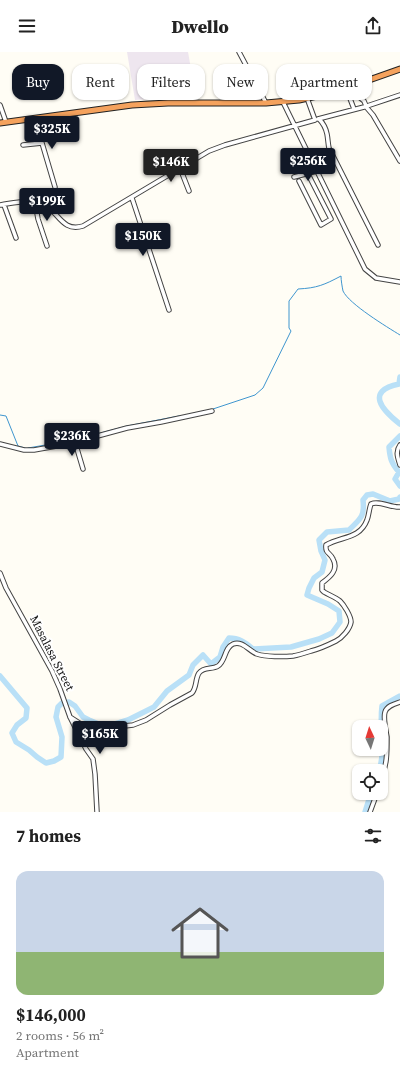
<!DOCTYPE html>
<html lang="en">
<head>
<meta charset="utf-8">
<style>
  :root { --surface:#fff; --page:#f2f2f2; --text:#222; --muted:#767676; --line:#e0e0e0; --accent:#111827 }
  body { margin:0; font-family:"Source Serif 4",serif; background:var(--page); color:var(--text); height:100vh; display:flex; flex-direction:column; font-size:15px; white-space:nowrap }
  * { box-sizing:border-box; margin:0 }
  p { font-size:13px; color:var(--muted) }
  .icon { flex:none; width:22px; height:22px; fill:none; stroke:currentColor; stroke-width:2; stroke-linecap:round; stroke-linejoin:round }
  .map { position:relative; height:760px; overflow:hidden }
  .details { display:flex; flex-direction:column; background:var(--surface); flex:1 }
  .details>* { flex:none }
  .top-card { position:absolute; left:12px; top:12px; width:376px; height:36px; display:flex; gap:8px }
  .needle { width:26px; rotate:356deg }
  .tools { position:absolute; left:352px; top:668px; display:grid; gap:8px }
  .tools a { display:grid; place-items:center; width:36px; height:36px; border-radius:8px; background:var(--surface); box-shadow:0 1px 3px #0004; font-size:20px }
  .price { position:absolute; translate:-50% -34px; padding:0 9px; border-radius:4px; background:var(--accent); color:#fff; font-size:13px; line-height:26px; filter:drop-shadow(0 1px 2px #0008) }
  .price::after { content:''; position:absolute; left:50%; top:24px; width:12px; height:9px; margin-left:-6px; background:inherit; clip-path:polygon(0 0,100% 0,50% 100%) }
  .price.selected { background:#222; color:#fff }
  ul { padding:0; list-style:none }
  li { display:grid; align-content:center; gap:8px; height:212px; padding:0 16px }
  li+li { border-top:1px solid var(--line) }
  li span { display:grid; place-items:center; height:124px; border-radius:12px; color:#555 }
  li>.icon { margin-inline-start:auto }
  span .icon { width:72px; height:72px; fill:#fffc; stroke-width:1 }
  li b { font-size:17px }
  h2 { display:flex; justify-content:space-between; align-items:center; height:48px; padding:0 16px; font-size:17px }
  .pill { padding:0 14px; border-radius:12px; background:var(--surface); box-shadow:0 1px 3px #0004; font-size:14px; line-height:36px }
  .pill.selected { background:var(--accent); color:#fff }
  header { display:flex; justify-content:space-between; align-items:center; height:52px; padding:0 16px; background:var(--surface); font-size:18px; font-weight:800 }
  .map>svg:first-child { display:block }
</style>
</head>
<body>
<header><svg class="icon" aria-label="menu" viewBox="0 0 24 24"><path d="M4 6h16M4 12h16M4 18h16"/></svg>Dwello<svg class="icon" aria-label="share" viewBox="0 0 24 24"><path d="M12 15V3M7 8l5-5 5 5M5 13v7h14v-7"/></svg></header>
<div class="map">
<svg width="400" height="760" viewBox="0 0 400 760">
  <rect width="100%" height="100%" fill="#fffdf5"/>
  <path fill="#eee6ef" d="M127 0H188L196 45 135 48Z"/>
  <g fill="none" stroke-linecap="round" stroke-linejoin="round">
    <path stroke="#3f96cf" stroke-width="1" d="M213 357 255 343 263 336 291 279 289 276V249L298 237C317 236 324 233 341 224 341 228 342 234 343 239 349 252 387 275 400 283
      M0 363 6 364 18 394 25 396
      M28 396 74 388 127 374 179 364"/>
    <path stroke="#b9e0f7" stroke-width="5.5" d="M400 325 399 332C365 339 382 358 400 372
      M400 384 389 395C390 406 391 411 399 420L395 427 400 434
      M0 624 27 656 26 666 17 673 12 681 16 690 29 698 37 705 46 711 54 709 61 705 62 685 56 665 58 655 62 651 69 650 75 654 83 665 89 668 101 673 115 672 128 668 154 655 167 639 189 623 193 613 203 603 211 612 220 605 223 595 229 586C239 586 245 590 253 597L291 595 319 587 332 581 340 570 339 559 328 552 307 543 309 536 314 526 322 520 325 508 321 499 319 488 327 480 349 478C360 467 365 465 363 448L367 443 373 442 390 449 399 447 400 445
      M379 719C386 698 379 676 382 654L400 644
      M365 760 371 741"/>
    <defs>
      <path id="minor" d="M239 0 266 51
        M350 35 354 41 364 49 367 56 373 63 400 109
        M346 36 354 57
        M283 50 365 217 376 226 400 230
        M0 53 6 70
        M33 67 42 91 55 135
        M318 67 364 55 400 43
        M319 67C323 71 326 77 327 82 328 87 328 92 329 96L378 193
        M23 93 42 91
        M180 116 189 139
        M294 125 317 119
        M299 129 321 173 331 167 309 124
        M132 146 169 258
        M35 150 38 167 47 194
        M0 153C14 151 27 147 41 151 58 157 61 181 83 174L209 99 225 93 315 68 307 46
        M4 153 16 186
        M75 390 83 417
        M0 392 24 398H34L68 392 127 376 161 370 212 359
        M400 393C395 400 398 406 400 413
        M0 521 6 536 52 619 60 637 70 665 86 697 93 707 95 722 97 760
        M70 665 84 674 94 676H107L133 673 146 668 170 653 192 641C197 635 195 627 199 621 204 614 212 618 218 614 226 609 224 596 233 592 242 588 249 599 257 602 266 605 283 605 293 604 299 603 305 601 311 599 319 597 328 593 336 589 342 586 350 577 351 570 351 564 344 553 340 549 335 545 329 543 324 540L322 538V531C330 525 339 518 333 507 330 500 325 502 326 493 342 484 360 487 367 468 369 463 369 457 371 452 379 448 391 456 400 455
        M381 729C387 712 387 702 387 685 386 679 383 666 385 660 387 654 394 652 400 650
        M370 760 377 741"/>
      <path id="highway" d="M0 71 132 53 168 51H266L299 48 335 40 400 17"/>
    </defs>
    <use href="#minor" stroke="#444" stroke-width="5.5"/>
    <use href="#highway" stroke="#222" stroke-width="7"/>
    <use href="#minor" stroke="#fff" stroke-width="3.5"/>
    <use href="#highway" stroke="#f5a25d" stroke-width="5"/>
  </g>
  <g text-anchor="middle" dominant-baseline="central" stroke-width="4" stroke-linejoin="round" paint-order="stroke">
    <g font-size="12" fill="#111" stroke="#fff">
      <text transform="translate(52 601) rotate(63)">Masalasa Street</text>
    </g>
  </g>
</svg>
<div class="tools">
<a><svg class="needle" viewBox="-14 -14 28 28"><path d="M0-13l5 13h-10z" fill="#e53935"/><path d="M0 13l5-13h-10z" fill="#767676"/></svg></a>
<a><svg class="icon" aria-label="locate" viewBox="0 0 24 24"><circle cx="12" cy="12" r="6"/><path d="M12 2v4M12 18v4M2 12h4M18 12h4"/></svg></a>
</div>
<b class="price" style="left:52px;top:98px">$325K</b>
<b class="price" style="left:308px;top:130px">$256K</b>
<b class="price selected" style="left:171px;top:131px">$146K</b>
<b class="price" style="left:47px;top:170px">$199K</b>
<b class="price" style="left:143px;top:205px">$150K</b>
<b class="price" style="left:72px;top:405px">$236K</b>
<b class="price" style="left:100px;top:703px">$165K</b>
<div class="top-card">
<a class="pill selected">Buy</a>
<a class="pill">Rent</a>
<a class="pill">Filters</a>
<a class="pill">New</a>
<a class="pill">Apartment</a>
</div>
</div>
<section class="details">
<h2>7 homes<svg class="icon" aria-label="filters" viewBox="0 0 24 24"><path d="M4 7h16M4 17h16"/><circle cx="9" cy="7" r="2"/><circle cx="15" cy="17" r="2"/></svg></h2>
<ul>
<li><span style="background:linear-gradient(#c9d6e8 65%,#8fb573 0)"><svg class="icon" aria-label="home" viewBox="0 0 24 24"><path d="M3 11l9-7 9 7M6 9v11h12V9"/></svg></span><div><b>$146,000</b><p>2 rooms · 56 m²</p><p>Apartment</p></div></li>
</ul>
</section>
</body>
</html>
